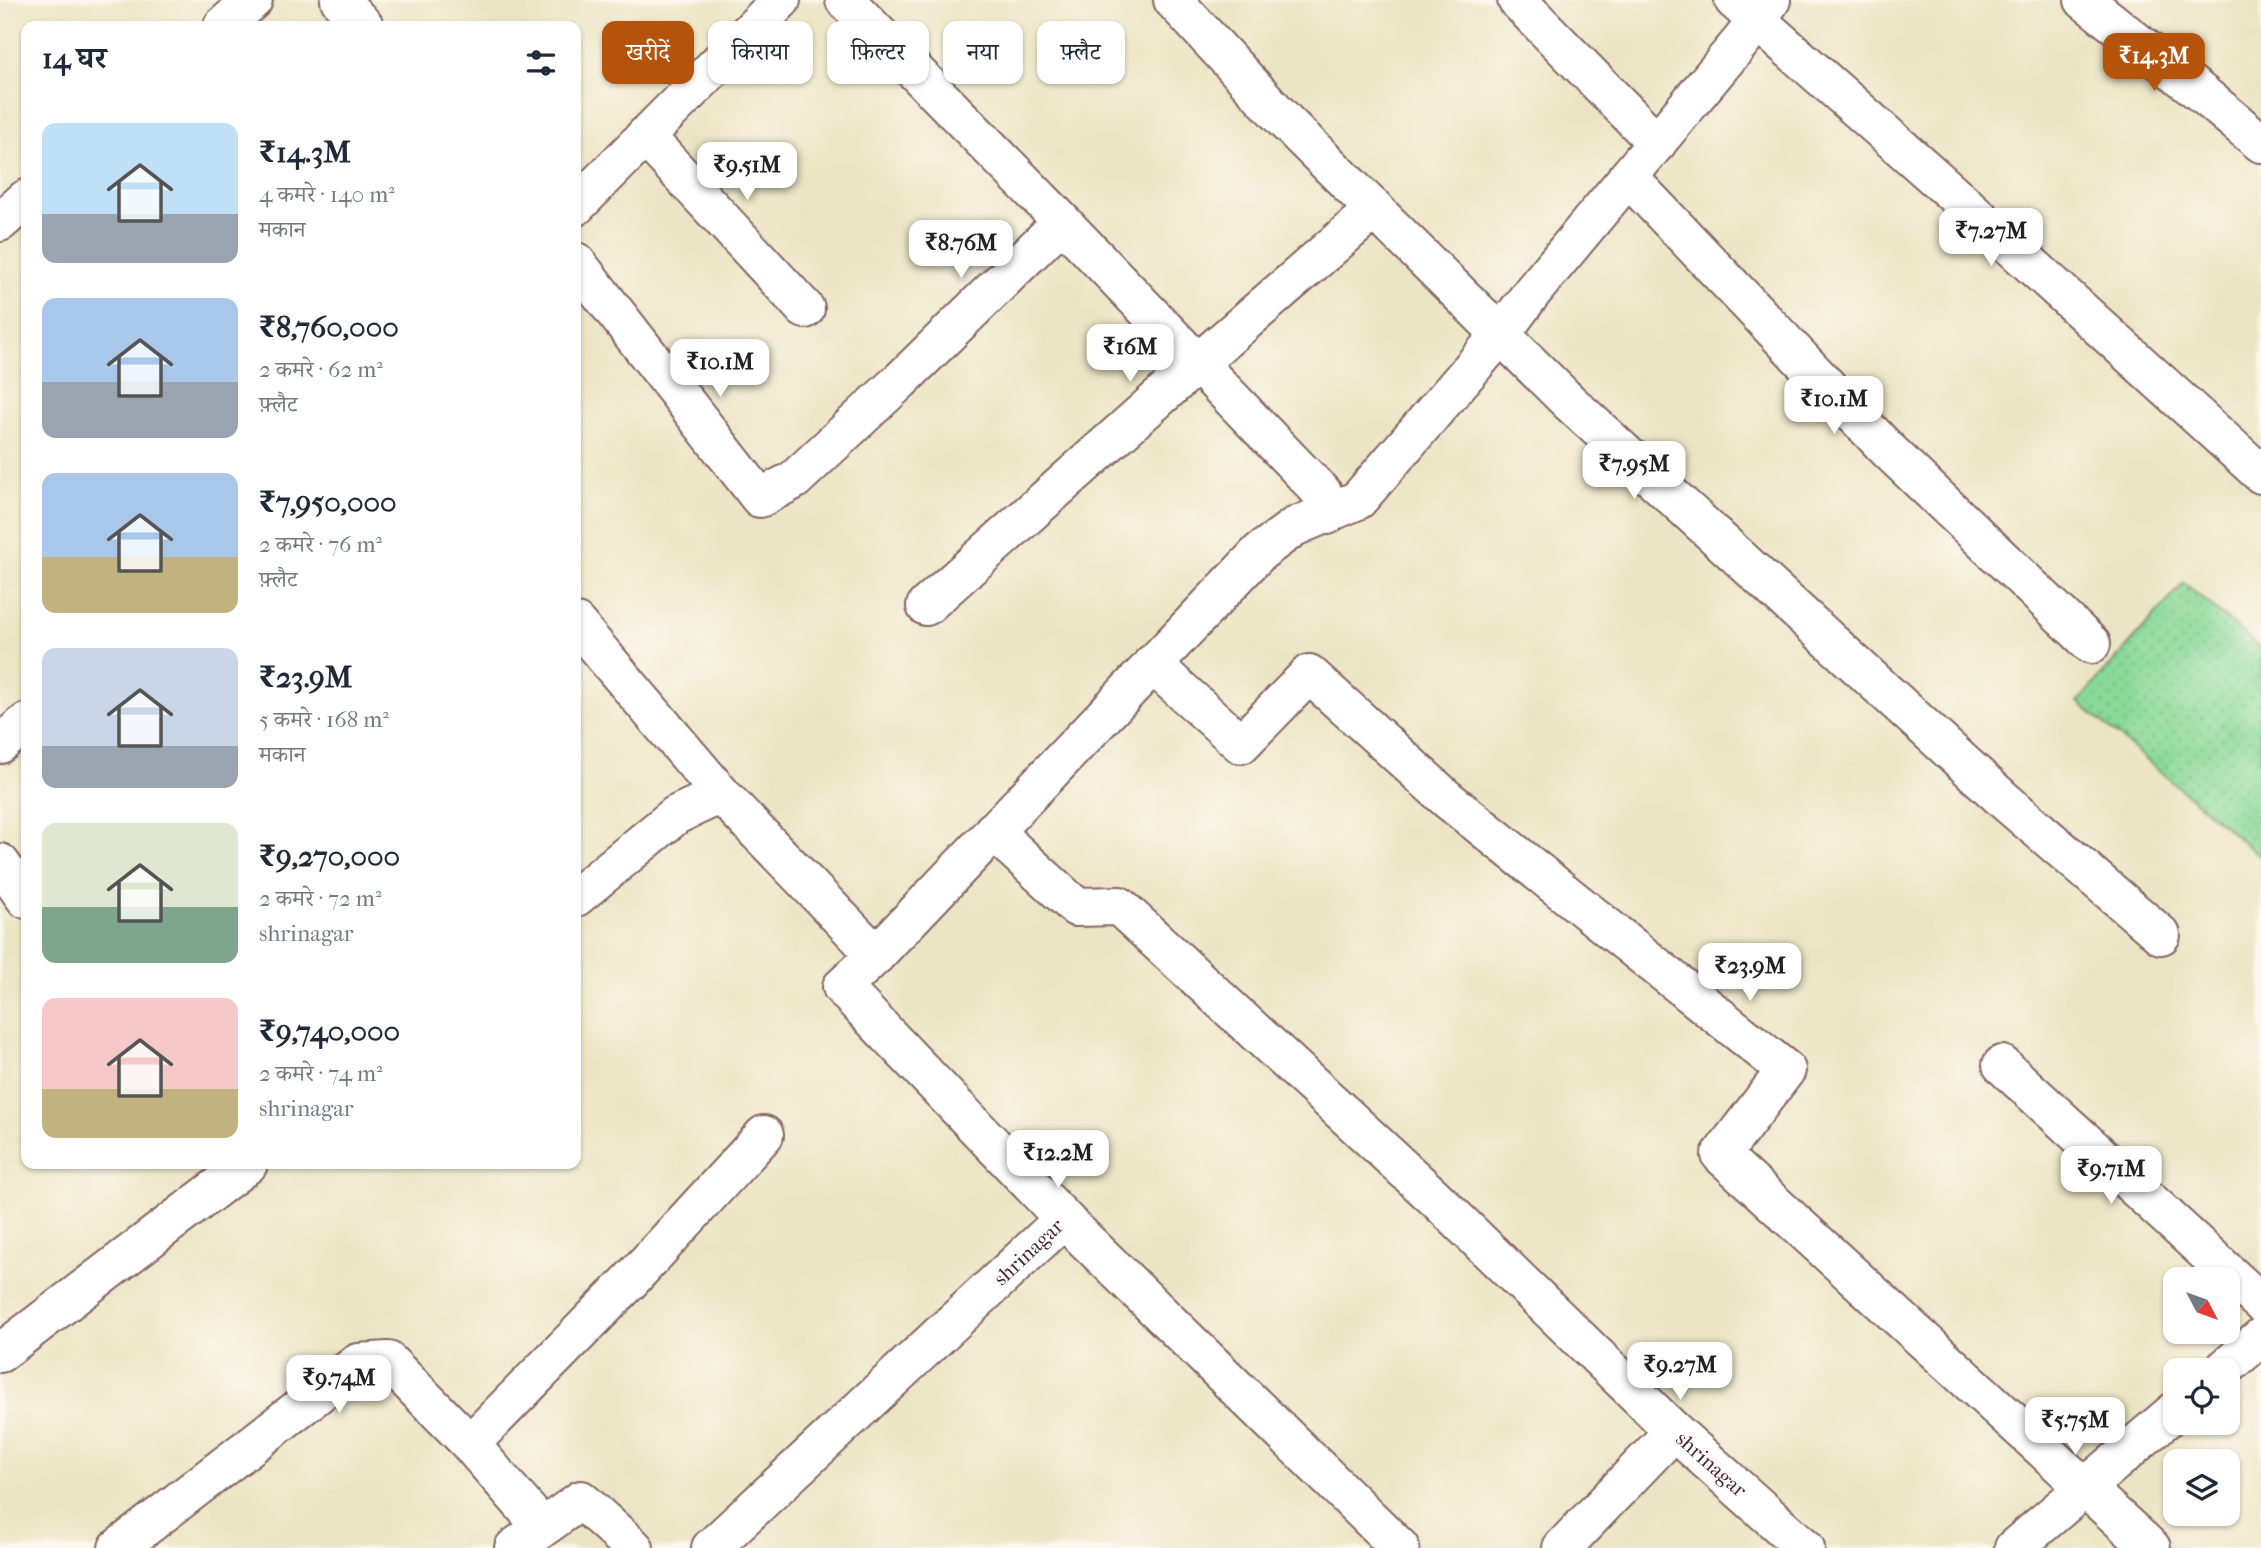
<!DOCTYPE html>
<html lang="hi">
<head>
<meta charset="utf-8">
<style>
  :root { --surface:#fff; --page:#f6f6f7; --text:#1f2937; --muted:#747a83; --accent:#b45309 }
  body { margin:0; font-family:"IM FELL French Canon","Noto Serif Devanagari",serif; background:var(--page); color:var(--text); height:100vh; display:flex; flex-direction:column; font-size:26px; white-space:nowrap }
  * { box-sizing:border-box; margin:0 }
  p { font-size:23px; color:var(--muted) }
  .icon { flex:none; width:38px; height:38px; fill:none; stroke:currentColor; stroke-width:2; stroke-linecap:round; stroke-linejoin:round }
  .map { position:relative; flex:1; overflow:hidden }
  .panel { position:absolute; left:21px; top:21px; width:560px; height:1148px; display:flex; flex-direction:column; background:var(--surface); border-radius:14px; box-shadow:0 2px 5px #0004 }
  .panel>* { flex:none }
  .guide { position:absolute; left:602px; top:21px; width:665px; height:63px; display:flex; gap:14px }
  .needle { width:46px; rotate:131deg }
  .buttons { position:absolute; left:2163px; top:1267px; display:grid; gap:14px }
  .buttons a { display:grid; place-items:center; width:77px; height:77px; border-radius:14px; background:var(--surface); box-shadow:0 2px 5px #0004; font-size:35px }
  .price { position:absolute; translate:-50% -60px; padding:0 16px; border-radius:14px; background:#fff; color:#222; font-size:23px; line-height:46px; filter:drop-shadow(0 2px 4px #0008) }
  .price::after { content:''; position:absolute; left:50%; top:42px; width:21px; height:16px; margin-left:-10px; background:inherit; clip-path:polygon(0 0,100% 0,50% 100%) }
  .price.current { background:var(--accent); color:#fff }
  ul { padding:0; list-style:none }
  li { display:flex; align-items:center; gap:21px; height:175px; padding:0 21px }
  li span { display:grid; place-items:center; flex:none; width:196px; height:140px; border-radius:14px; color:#555 }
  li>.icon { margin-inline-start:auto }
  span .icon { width:84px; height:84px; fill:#fffc; stroke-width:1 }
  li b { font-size:30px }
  h2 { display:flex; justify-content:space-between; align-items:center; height:84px; padding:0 21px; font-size:30px }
  .chip { padding:0 24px; border-radius:14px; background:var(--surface); box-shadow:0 2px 5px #0004; font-size:24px; line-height:63px }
  .chip.current { background:var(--accent); color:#fff }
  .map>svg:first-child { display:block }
</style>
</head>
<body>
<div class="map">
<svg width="2261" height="1548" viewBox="0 0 2261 1548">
  <defs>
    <pattern id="park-dots" width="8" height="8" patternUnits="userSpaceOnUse" patternTransform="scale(1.75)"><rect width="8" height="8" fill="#89d999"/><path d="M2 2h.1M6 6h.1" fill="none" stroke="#78ba84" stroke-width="1.8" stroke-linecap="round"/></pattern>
  </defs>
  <rect width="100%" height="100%" fill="#fbf7ec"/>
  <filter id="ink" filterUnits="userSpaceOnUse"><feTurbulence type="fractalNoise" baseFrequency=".0143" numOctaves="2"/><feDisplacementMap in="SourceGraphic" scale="14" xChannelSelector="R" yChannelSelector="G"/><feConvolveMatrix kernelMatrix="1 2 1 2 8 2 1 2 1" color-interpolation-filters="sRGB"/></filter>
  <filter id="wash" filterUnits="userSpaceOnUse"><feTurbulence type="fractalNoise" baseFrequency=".00686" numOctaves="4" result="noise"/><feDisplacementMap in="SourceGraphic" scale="28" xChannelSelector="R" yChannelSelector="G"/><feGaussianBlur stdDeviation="1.57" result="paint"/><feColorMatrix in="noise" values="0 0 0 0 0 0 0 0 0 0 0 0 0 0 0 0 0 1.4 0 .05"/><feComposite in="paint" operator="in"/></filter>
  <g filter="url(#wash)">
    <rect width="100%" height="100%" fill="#ece5c5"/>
    <path fill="url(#park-dots)" stroke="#6a7c62" stroke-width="2" d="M2184 583 2261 649V857L2078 702Z"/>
  </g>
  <g filter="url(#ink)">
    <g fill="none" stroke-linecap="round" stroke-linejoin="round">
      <defs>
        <g id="street">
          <path d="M340 0 364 26"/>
          <path d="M845 0 1048 207 1323 494 1327 515"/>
          <path d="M1173 0 1285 121 1568 401 2006 802 2161 935"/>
          <path d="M1517 0 1657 143"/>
          <path d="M1734 0 1949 190 2261 474"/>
          <path d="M2084 0 2205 96 2261 143"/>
          <path d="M223 26 253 0"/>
          <path d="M645 136 805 309"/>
          <path d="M1628 177 1887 449 2091 644"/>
          <path d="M576 206 781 0"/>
          <path d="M0 222 26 199"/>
          <path d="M576 262 760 498 794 480 901 380 1062 222"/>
          <path d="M926 606 1198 363 1375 209"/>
          <path d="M576 623 721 794 876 955"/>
          <path d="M1152 664 1241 744 1309 674 1447 799 1786 1070 1721 1155 2151 1548"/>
          <path d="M0 744 26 723"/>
          <path d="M993 831 1076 907 1119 906 1436 1199 1674 1431"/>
          <path d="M0 863 26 899"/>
          <path d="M576 897 676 815 721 794"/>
          <path d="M2002 1065 2261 1303"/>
          <path d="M1064 1219 842 987 876 955 1260 552 1294 527 1358 500 1501 334 1533 291 1743 39 1771 0"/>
          <path d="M0 1353 248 1164"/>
          <path d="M2223 1370 2261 1337"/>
          <path d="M470 1444 631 1280 764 1135"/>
          <path d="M118 1548 358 1363 388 1361 470 1444 542 1527"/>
          <path d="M514 1548 581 1500 634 1548"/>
          <path id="s1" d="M711 1548 1064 1219 1400 1548"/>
          <path id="s2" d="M1562 1548 1674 1431 1805 1548"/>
          <path d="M2014 1548 2175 1411"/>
        </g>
      </defs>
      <use href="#street" stroke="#836461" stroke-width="42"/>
      <use href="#street" stroke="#fff" stroke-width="38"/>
    </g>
  </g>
  <g text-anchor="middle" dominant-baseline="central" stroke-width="5" stroke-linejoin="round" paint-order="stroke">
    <g font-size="21" fill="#4a1f2b" stroke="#fbf7ec">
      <text stroke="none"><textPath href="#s1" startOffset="434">shrinagar</textPath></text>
      <text stroke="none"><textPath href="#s2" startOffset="212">shrinagar</textPath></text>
    </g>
  </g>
</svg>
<div class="buttons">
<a><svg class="needle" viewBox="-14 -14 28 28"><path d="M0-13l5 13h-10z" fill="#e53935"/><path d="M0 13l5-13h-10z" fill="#747a83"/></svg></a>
<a><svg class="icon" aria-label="locate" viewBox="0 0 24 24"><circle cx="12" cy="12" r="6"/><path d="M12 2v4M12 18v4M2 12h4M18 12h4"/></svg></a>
<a><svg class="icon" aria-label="layers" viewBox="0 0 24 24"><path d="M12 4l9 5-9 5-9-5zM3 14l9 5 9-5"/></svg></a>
</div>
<b class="price current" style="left:2154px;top:93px">₹14.3M</b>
<b class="price" style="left:747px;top:202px">₹9.51M</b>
<b class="price" style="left:1991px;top:268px">₹7.27M</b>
<b class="price" style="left:961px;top:280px">₹8.76M</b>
<b class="price" style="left:1130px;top:384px">₹16M</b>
<b class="price" style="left:720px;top:399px">₹10.1M</b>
<b class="price" style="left:1834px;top:436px">₹10.1M</b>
<b class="price" style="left:1634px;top:501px">₹7.95M</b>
<b class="price" style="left:1750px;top:1003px">₹23.9M</b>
<b class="price" style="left:1058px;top:1190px">₹12.2M</b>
<b class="price" style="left:2111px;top:1206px">₹9.71M</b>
<b class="price" style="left:1680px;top:1402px">₹9.27M</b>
<b class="price" style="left:339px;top:1415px">₹9.74M</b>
<b class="price" style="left:2075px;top:1457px">₹5.75M</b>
<div class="guide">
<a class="chip current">खरीदें</a>
<a class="chip">किराया</a>
<a class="chip">फ़िल्टर</a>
<a class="chip">नया</a>
<a class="chip">फ़्लैट</a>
</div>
<section class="panel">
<h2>14 घर<svg class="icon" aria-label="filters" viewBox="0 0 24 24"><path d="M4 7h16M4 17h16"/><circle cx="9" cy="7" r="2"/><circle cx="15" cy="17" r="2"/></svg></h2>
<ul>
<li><span style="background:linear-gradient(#bfe0f5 65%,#9aa5b1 0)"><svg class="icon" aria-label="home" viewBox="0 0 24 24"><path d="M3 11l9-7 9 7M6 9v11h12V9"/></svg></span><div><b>₹14.3M</b><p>4 कमरे · 140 m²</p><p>मकान</p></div></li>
<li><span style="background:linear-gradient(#a9c7e8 60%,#9aa5b1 0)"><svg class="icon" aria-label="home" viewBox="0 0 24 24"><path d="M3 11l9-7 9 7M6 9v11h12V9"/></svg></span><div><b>₹8,760,000</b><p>2 कमरे · 62 m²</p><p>फ़्लैट</p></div></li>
<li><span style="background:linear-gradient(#a9c7e8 60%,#c2b280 0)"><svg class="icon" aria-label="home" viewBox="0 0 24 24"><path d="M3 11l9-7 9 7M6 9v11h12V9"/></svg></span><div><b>₹7,950,000</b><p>2 कमरे · 76 m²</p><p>फ़्लैट</p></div></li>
<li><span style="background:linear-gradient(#c9d6e8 70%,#9aa5b1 0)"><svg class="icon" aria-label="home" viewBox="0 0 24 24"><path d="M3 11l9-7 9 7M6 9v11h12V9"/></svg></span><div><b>₹23.9M</b><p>5 कमरे · 168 m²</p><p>मकान</p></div></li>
<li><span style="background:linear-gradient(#dfe7d0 60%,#7fa58c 0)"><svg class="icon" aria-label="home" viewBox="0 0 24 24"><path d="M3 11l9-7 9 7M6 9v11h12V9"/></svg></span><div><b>₹9,270,000</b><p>2 कमरे · 72 m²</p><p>shrinagar</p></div></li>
<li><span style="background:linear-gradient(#f6c9c9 65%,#c2b280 0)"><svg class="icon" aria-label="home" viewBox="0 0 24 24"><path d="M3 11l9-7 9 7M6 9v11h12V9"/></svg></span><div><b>₹9,740,000</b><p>2 कमरे · 74 m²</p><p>shrinagar</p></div></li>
</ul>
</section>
</div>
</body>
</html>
